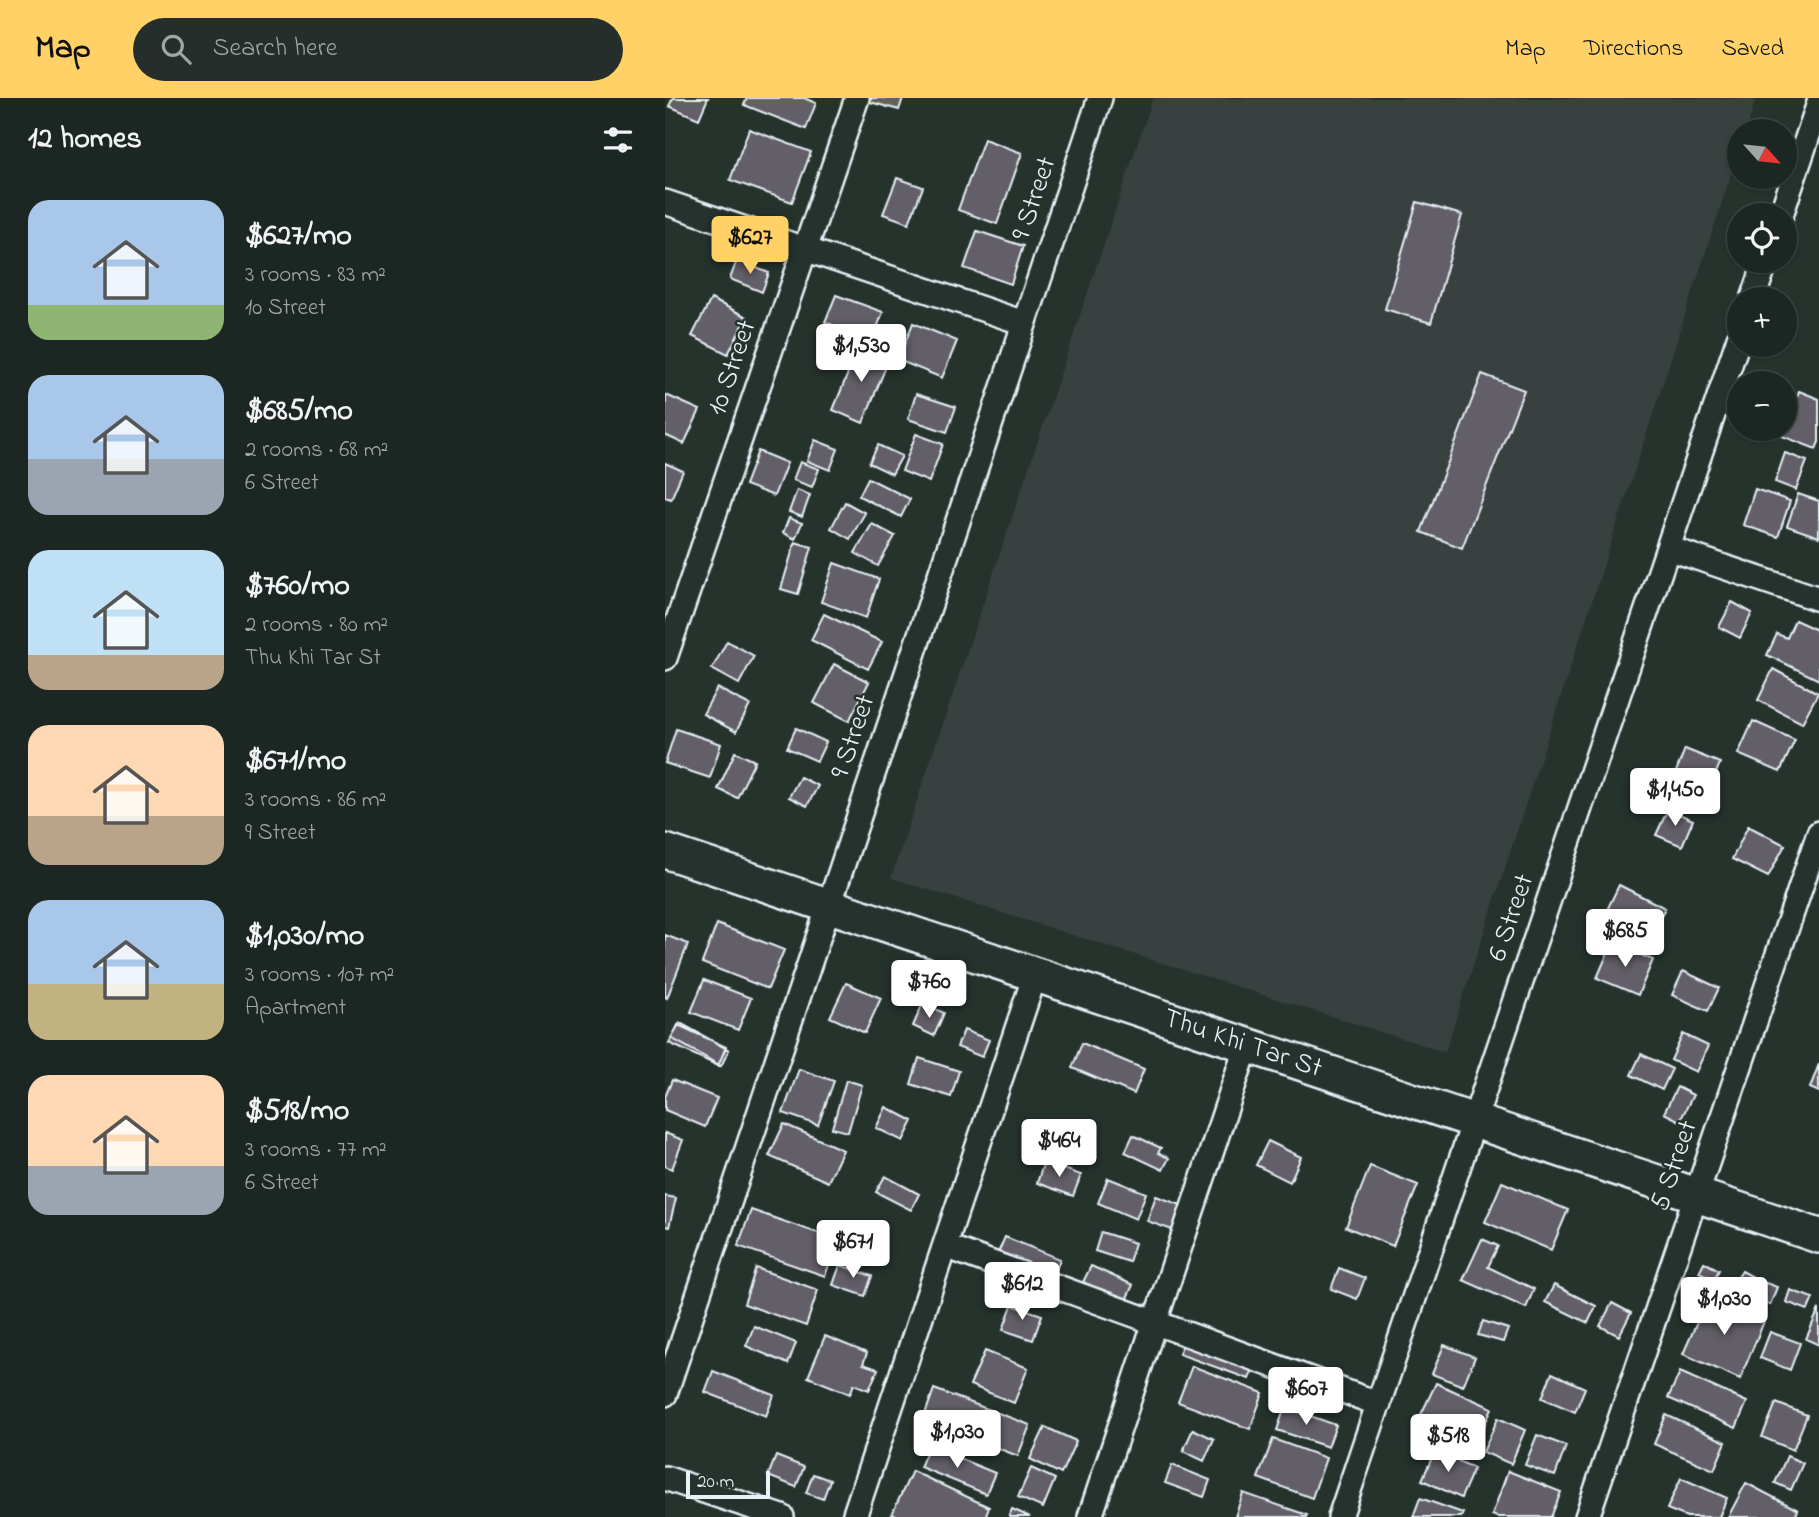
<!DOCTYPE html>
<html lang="en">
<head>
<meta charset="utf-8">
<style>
  :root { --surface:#1c2622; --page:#252e2a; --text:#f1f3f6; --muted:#a0a5a5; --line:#3a4340; --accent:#ffd166 }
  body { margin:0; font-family:"Indie Flower",sans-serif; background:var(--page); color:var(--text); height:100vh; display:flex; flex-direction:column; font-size:26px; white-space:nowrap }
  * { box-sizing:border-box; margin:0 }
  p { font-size:23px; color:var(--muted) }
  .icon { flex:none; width:38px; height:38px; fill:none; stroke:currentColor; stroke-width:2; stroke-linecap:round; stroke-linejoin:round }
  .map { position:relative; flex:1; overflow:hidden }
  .side { display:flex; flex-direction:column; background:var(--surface); width:665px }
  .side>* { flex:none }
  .needle { width:46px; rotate:117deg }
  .controls { position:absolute; left:1062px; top:21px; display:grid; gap:14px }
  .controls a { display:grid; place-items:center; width:70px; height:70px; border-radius:50%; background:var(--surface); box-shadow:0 2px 5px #0004,0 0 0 2px var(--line); font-size:35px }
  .scale { position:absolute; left:21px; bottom:18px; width:84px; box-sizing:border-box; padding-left:7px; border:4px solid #e8f1f8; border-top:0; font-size:19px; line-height:24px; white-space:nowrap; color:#e8f1f8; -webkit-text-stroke:5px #26332d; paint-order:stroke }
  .price { position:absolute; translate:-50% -60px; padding:0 16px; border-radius:7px; background:#fff; color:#222; font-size:23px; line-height:46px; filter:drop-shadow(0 2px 4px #0008) }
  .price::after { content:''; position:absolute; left:50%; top:42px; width:21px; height:16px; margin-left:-10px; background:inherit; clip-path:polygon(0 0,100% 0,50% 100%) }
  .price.on { background:var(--accent); color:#111 }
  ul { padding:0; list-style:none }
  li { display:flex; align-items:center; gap:21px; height:175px; padding:0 28px }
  li span { display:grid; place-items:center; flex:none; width:196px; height:140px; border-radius:21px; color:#555 }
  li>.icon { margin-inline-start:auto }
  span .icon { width:84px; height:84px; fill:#fffc; stroke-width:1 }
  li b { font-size:30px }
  h2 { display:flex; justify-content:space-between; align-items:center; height:84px; padding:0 28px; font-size:30px }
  header { display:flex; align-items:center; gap:42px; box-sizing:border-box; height:98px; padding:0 35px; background:var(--accent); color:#111 }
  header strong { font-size:33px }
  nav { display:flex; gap:38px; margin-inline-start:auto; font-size:24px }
  .search { width:490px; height:63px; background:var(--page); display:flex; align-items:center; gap:18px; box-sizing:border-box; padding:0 24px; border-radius:38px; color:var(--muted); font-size:26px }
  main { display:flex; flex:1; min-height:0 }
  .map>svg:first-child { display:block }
</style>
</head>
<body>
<header>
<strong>Map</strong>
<div class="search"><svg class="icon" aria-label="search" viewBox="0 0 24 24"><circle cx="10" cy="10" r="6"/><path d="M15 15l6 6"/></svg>Search here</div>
<nav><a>Map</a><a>Directions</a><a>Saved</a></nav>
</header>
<main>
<section class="side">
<h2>12 homes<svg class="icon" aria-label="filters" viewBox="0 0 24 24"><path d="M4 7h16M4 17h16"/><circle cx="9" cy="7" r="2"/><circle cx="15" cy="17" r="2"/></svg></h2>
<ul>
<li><span style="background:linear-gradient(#a9c7e8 75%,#8fb573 0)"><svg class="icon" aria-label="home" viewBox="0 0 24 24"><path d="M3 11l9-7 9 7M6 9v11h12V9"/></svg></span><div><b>$627/mo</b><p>3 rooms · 83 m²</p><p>10 Street</p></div></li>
<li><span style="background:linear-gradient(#a9c7e8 60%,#9aa5b1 0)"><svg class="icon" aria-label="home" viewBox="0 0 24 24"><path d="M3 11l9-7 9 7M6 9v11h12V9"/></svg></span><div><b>$685/mo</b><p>2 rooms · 68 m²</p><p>6 Street</p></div></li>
<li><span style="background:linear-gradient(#bfe0f5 75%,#b9a48a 0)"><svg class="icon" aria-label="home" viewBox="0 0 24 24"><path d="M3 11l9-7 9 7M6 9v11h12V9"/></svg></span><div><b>$760/mo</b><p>2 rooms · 80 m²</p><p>Thu Khi Tar St</p></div></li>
<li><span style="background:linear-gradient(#ffd9b3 65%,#b9a48a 0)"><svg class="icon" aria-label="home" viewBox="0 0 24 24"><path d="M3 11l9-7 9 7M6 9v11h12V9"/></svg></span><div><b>$671/mo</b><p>3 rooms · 86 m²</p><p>9 Street</p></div></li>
<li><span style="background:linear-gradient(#a9c7e8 60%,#c2b280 0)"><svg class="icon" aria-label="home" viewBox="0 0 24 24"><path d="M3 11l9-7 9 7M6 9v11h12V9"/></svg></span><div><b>$1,030/mo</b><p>3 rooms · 107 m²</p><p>Apartment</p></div></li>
<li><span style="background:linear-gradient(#ffd9b3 65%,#9aa5b1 0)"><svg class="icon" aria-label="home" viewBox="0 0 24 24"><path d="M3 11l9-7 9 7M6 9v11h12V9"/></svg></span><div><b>$518/mo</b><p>3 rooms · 77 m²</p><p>6 Street</p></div></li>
</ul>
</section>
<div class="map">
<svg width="1154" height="1419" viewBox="0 0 1154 1419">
  <rect width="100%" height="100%" fill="#26332d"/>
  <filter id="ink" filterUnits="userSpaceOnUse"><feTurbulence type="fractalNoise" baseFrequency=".0143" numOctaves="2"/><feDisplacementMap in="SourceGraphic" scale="14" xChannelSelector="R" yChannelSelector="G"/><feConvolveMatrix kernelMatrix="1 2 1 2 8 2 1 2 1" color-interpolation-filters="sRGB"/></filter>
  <g filter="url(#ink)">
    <path fill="#39403f" d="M488 0H1091L1081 33H1074V52L780 954 226 780Z"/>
    <path fill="#645e68" stroke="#e8f1f8" stroke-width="2" d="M8 0H43L34 21 4 8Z
      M82 0H139L151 5 141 31 79 7Z
      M199 0H238L234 12 198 2Z
      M84 31 146 54 127 104 65 82Z
      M319 41 357 55 332 126 293 112Z
      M232 80 258 89 244 125 218 116Z
      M752 104 797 117 766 225 720 211Z
      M312 133 358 148 346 186 299 170Z
      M72 162 104 175 97 194 65 181Z
      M171 197 218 214 207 243 160 224Z
      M46 201 82 219 63 256 27 238Z
      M248 225 292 243 277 280 233 262Z
      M194 248 224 261 198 325 168 312Z
      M817 276 859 292 797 450 756 434Z
      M1134 293 1154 301V344L1151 351 1117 338Z
      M251 296 291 309 282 334 243 321Z
      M1 297 35 312 19 346 0 337Z
      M251 336 278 346 264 384 237 373Z
      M150 342 173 351 165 372 142 363Z
      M213 347 237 358 227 376 204 365Z
      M93 353 122 365 109 398 80 387Z
      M1120 355 1142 363 1131 392 1110 384Z
      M135 364 154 371 147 389 128 382Z
      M0 365 18 373 6 401 0 399Z
      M203 380 245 401 236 419 194 398Z
      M1090 391 1125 403 1113 439 1078 427Z
      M132 392 145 397 137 419 124 414Z
      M1133 396 1154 403V439L1122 428Z
      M180 404 200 415 185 441 166 430Z
      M124 420 137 425 130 441 118 435Z
      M207 426 230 438 213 468 190 455Z
      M130 444 147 449 133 496 116 491Z
      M169 465 214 481 201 520 156 504Z
      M1067 504 1087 515 1075 540 1054 529Z
      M159 516 217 544 203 571 146 542Z
      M1130 522 1154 533V582L1102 557 1112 536 1122 540Z
      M62 543 89 558 74 586 47 571Z
      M169 566 204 584 184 623 149 605Z
      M1108 571 1153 595 1137 625 1093 602Z
      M52 590 85 607 71 634 38 616Z
      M1088 623 1130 642 1115 674 1073 656Z
      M131 630 161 644 152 663 122 650Z
      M11 631 56 646 45 680 0 665Z
      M1020 651 1055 665 1038 708 1003 694Z
      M70 654 90 663 72 700 53 691Z
      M135 679 153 688 142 708 124 699Z
      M1003 711 1028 722 1017 748 991 737Z
      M1083 728 1120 747 1103 779 1067 761Z
      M954 787 1000 810 986 838 940 816Z
      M52 826 119 852 103 891 37 865Z
      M0 837 23 846 2 900 0 899Z
      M947 845 988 862 973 897 932 880Z
      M1018 873 1054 890 1043 913 1007 897Z
      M39 882 86 900 73 932 26 914Z
      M181 885 216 900 200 935 165 919Z
      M258 905 279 915 269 938 248 928Z
      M15 925 64 952 56 968 6 940Z
      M13 927 61 949 53 968 4 945Z
      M299 932 324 942 317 959 292 949Z
      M1018 936 1043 948 1031 974 1006 962Z
      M417 945 479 971 469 996 407 970Z
      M976 956 1007 971 997 992 966 977Z
      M254 960 294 973 286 999 246 986Z
      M1154 966V994L1145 990Z
      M134 971 169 983 153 1027 118 1015Z
      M7 982 52 1000 40 1029 0 1012V999Z
      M181 982 197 987 183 1034 167 1030Z
      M1012 989 1028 997 1015 1023 999 1015Z
      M221 1009 248 1023 238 1043 211 1030Z
      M119 1026 178 1052 163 1084 104 1058Z
      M0 1035 18 1042 7 1071 0 1068Z
      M468 1037 496 1050 493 1055 504 1060 498 1072 460 1054Z
      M603 1043 636 1059 625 1084 591 1067Z
      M379 1064 416 1077 408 1098 372 1085Z
      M705 1068 753 1087 728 1148 681 1129Z
      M220 1078 254 1096 246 1112 211 1094Z
      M443 1080 481 1095 471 1121 433 1105Z
      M837 1084 903 1112 886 1152 820 1124Z
      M0 1098 11 1100 4 1129 0 1128Z
      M491 1098 519 1108 510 1133 482 1123Z
      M86 1112 173 1142 160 1178 73 1148Z
      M436 1134 470 1145 464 1164 430 1153Z
      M340 1139 395 1161 389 1178 333 1155Z
      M817 1141 833 1148 823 1169 869 1191 861 1210 798 1182Z
      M1039 1164 1054 1172 1049 1181 1034 1174Z
      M175 1167 207 1178 200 1198 168 1187Z
      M426 1168 468 1187 460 1204 418 1184Z
      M91 1170 153 1192 141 1228 79 1206Z
      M674 1170 700 1180 692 1201 666 1191Z
      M1077 1173 1088 1179 1084 1186 1073 1179Z
      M1098 1184 1112 1189 1105 1207 1091 1201Z
      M889 1187 931 1208 923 1225 880 1204Z
      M1125 1192 1148 1200 1143 1212 1121 1204Z
      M1044 1197 1100 1221 1075 1281 1018 1256Z
      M947 1205 966 1215 954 1238 935 1228Z
      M347 1207 377 1217 368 1242 338 1232Z
      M1154 1211V1247L1141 1241Z
      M818 1223 843 1231 838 1244 813 1237Z
      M89 1228 131 1245 123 1266 81 1248Z
      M1105 1234 1135 1245 1125 1272 1095 1260Z
      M160 1238 202 1255 198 1266 213 1271 204 1292 189 1286 185 1296 143 1279Z
      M520 1240 590 1266 584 1281 514 1256Z
      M779 1247 810 1259 798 1288 767 1276Z
      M320 1253 363 1270 349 1305 305 1287Z
      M527 1268 598 1295 585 1331 513 1304Z
      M48 1273 109 1297 101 1318 40 1294Z
      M1015 1274 1082 1304 1071 1330 1003 1300Z
      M887 1275 920 1290 910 1314 877 1300Z
      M771 1285 827 1310 809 1351 752 1325Z
      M269 1291 365 1327 353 1358 258 1322Z
      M1111 1305 1142 1317 1128 1352 1097 1339Z
      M620 1309 671 1327 663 1349 612 1332Z
      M1001 1317 1061 1344 1049 1372 989 1346Z
      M833 1320 860 1332 846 1366 818 1354Z
      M380 1329 411 1343 396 1376 365 1361Z
      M528 1331 549 1341 539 1363 518 1353Z
      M872 1337 901 1348 890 1378 860 1367Z
      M608 1341 661 1360 647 1400 593 1380Z
      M264 1348 330 1375 321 1396 255 1369Z
      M770 1353 809 1370 796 1400 757 1382Z
      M111 1358 139 1369 131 1389 103 1378Z
      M1122 1358 1138 1365 1126 1392 1110 1385Z
      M507 1367 545 1382 539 1399 500 1385Z
      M366 1370 390 1381 378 1410 353 1399Z
      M247 1373 324 1409 320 1419H233L227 1416Z
      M843 1373 896 1394 886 1419H832L827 1417Z
      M148 1376 165 1382 158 1401 141 1395Z
      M1016 1380 1062 1400 1054 1419H1022L1002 1411Z
      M1081 1385 1133 1412 1130 1419H1063Z
      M578 1395 642 1417 641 1419H570Z
      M755 1400 798 1415 796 1419H748Z
      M347 1411 365 1419H344Z"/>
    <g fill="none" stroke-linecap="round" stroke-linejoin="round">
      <defs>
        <path id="street" d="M0 104 359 225
          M1116 117 1154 5
          M1088 201 1101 163
          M1003 450 1154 501
          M0 560 192 0
          M280 1148 714 1306
          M0 1296 435 0
          M0 1380 117 1419
          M189 1419 370 877
          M425 1419 582 947
          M675 1419 1074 240
          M922 1419 1154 735"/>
        <g id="secondary">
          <path id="s1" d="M0 753 1154 1138"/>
        </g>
      </defs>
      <use href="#street" stroke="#e8f1f8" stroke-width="28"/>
      <use href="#secondary" stroke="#e8f1f8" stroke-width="38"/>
      <use href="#street" stroke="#26332d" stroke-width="23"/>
      <use href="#secondary" stroke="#26332d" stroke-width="33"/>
    </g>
  </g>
  <g text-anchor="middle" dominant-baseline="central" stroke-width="5" stroke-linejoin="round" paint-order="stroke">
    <g font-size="28" fill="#e8f1f8" stroke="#26332d">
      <text transform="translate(370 101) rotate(-71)">9 Street</text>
      <text transform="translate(68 270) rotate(-71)">10 Street</text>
      <text transform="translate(189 639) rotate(-71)">9 Street</text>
      <text transform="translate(847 820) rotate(-71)">6 Street</text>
      <text stroke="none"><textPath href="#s1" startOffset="609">Thu Khi Tar St</textPath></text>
      <text transform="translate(1010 1068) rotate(-71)">5 Street</text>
    </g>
  </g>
</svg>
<div class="controls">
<a><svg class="needle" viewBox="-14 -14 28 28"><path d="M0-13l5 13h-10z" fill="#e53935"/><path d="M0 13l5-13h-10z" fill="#a0a5a5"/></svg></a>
<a><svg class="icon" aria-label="locate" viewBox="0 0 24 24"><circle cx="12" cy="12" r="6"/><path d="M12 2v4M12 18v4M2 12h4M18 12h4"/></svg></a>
<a>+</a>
<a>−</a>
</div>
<div class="scale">20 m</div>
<b class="price on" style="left:85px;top:178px">$627</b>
<b class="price" style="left:196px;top:286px">$1,530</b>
<b class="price" style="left:1010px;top:730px">$1,450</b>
<b class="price" style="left:960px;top:871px">$685</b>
<b class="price" style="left:264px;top:922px">$760</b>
<b class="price" style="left:394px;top:1081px">$464</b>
<b class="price" style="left:188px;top:1182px">$671</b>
<b class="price" style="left:357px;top:1224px">$612</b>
<b class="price" style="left:1059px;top:1239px">$1,030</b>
<b class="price" style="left:641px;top:1329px">$607</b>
<b class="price" style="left:292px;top:1372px">$1,030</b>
<b class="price" style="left:783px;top:1376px">$518</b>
</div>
</main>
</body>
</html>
